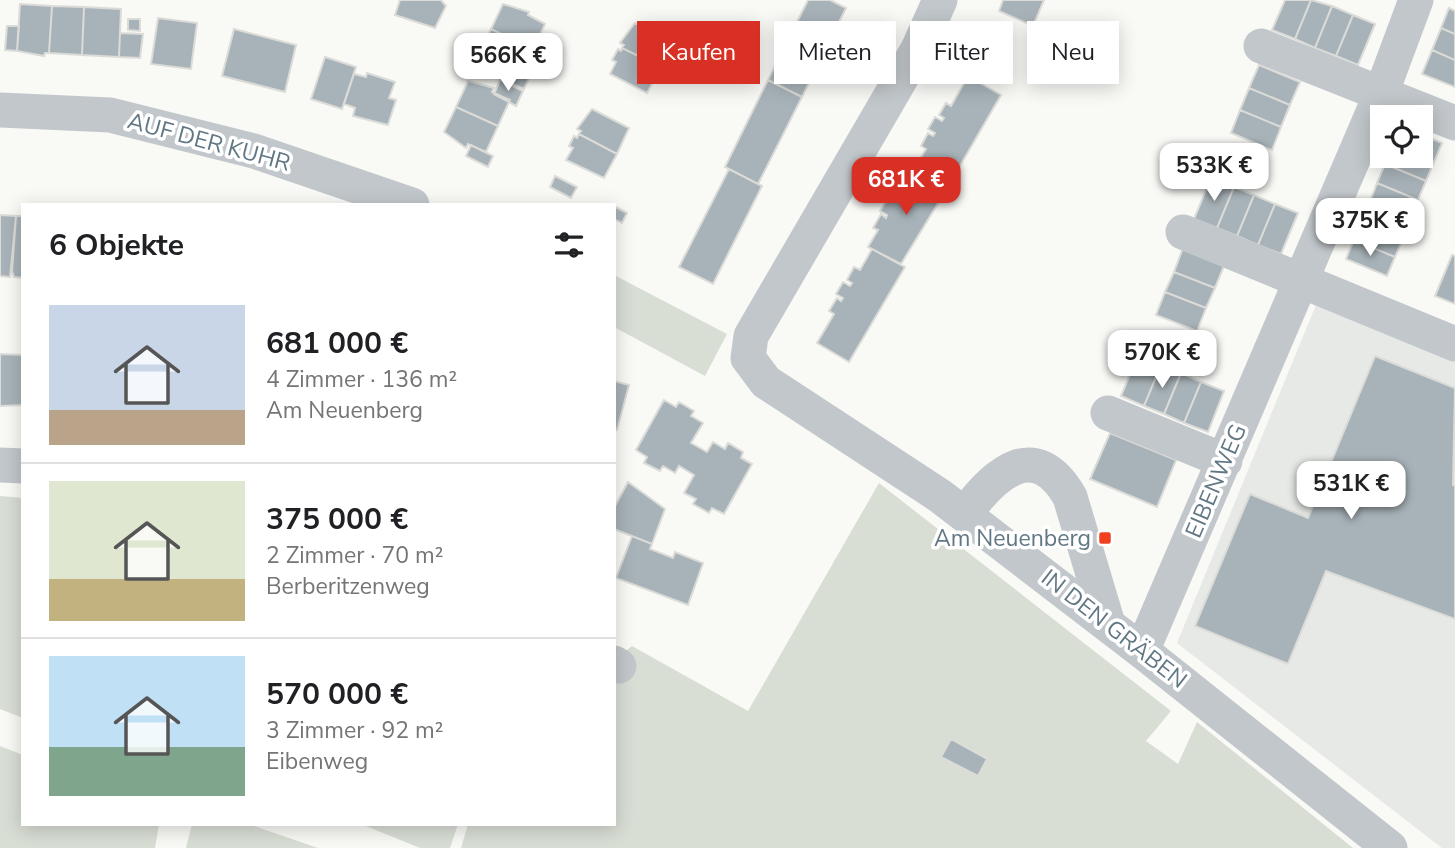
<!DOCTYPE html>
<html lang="de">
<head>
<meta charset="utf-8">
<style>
  :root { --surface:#fff; --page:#f2f2f2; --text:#202124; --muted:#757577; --line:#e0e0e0; --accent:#d93025 }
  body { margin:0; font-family:"Nunito Sans",sans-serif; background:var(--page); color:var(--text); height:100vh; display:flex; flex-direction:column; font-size:26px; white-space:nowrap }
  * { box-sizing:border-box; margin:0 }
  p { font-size:23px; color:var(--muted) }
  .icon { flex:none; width:38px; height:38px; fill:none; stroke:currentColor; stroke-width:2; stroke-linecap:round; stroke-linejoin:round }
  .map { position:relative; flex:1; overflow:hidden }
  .details { position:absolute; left:21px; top:203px; width:595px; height:623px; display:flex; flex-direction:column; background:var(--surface); border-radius:0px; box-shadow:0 4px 18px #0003 }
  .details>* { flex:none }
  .hud { position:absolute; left:637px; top:21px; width:665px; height:63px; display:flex; gap:14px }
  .controls { position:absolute; left:1370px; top:105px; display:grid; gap:14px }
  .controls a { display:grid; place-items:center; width:63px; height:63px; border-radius:0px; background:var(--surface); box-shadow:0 4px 18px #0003; font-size:35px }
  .price { position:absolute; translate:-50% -60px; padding:0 16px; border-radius:14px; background:#fff; color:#222; font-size:23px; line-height:46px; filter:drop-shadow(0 2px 4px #0008) }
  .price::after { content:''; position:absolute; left:50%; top:42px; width:21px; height:16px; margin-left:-10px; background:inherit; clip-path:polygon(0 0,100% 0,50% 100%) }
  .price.current { background:var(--accent); color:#fff }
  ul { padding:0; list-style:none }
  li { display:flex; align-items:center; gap:21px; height:175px; padding:0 28px }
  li+li { border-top:2px solid var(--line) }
  li span { display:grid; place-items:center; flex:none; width:196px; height:140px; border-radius:0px; color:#555 }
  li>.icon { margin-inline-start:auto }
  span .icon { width:84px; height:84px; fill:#fffc; stroke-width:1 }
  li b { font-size:30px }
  h2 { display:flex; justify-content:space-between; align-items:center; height:84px; padding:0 28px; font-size:30px }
  .chip { padding:0 24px; border-radius:0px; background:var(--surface); box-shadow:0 4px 18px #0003; font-size:24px; line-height:63px }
  .chip.current { background:var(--accent); color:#fff }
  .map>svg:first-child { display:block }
</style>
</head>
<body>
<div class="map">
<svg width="1455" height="848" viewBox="0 0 1455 848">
  <rect width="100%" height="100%" fill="#f9f9f6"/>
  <path fill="#e7e9e7" d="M1316 305 1455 360V848H1442L1177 643Z"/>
  <path fill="#d9ded5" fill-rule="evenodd" d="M614 275 727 334 705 376 614 327Z
    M879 483 1171 711 1146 741 1178 764 1197 722 1353 848H461L468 824H614V661L632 646 748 711ZM952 739 987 758 978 776 942 757Z
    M0 496 23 498V718L0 709Z
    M0 746 23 755V824H159L155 848H0Z
    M192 824H248L318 848H186Z
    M361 824H458L450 848H420Z"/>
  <path fill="#a8b3b9" stroke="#dbdbd8" stroke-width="2" d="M400 0H441L446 6 435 28 395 15Z
    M808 0H830L846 8 802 97 768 80Z
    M1003 0H1044L1033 26 999 11Z
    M1285 0H1311L1295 39 1272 30Z
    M1311 0 1332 6 1315 48 1295 39Z
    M20 4 52 6 49 53H45L44 56 17 51Z
    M503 4 529 12 528 15 545 24 533 49 491 29Z
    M52 6 84 7 82 55 49 53Z
    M1332 6 1353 15 1336 56 1315 48Z
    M84 7 121 9 119 57 82 55Z
    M1449 8 1455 11V34L1441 28Z
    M1353 15 1375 24 1358 65 1336 56Z
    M158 18 197 23 191 69 151 64Z
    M128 19H140V31L128 30Z
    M635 23 673 43 661 67 622 48 624 45 620 43Z
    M7 26H19L17 51 5 50Z
    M1441 28 1455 34V60L1432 50Z
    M234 29 296 45 285 92 222 76Z
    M491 29 533 49 521 75 489 65 491 61 479 55Z
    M120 33 143 34 140 58 119 57Z
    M622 48 661 67 647 93 610 74 616 62 612 60 618 49 621 51Z
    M1432 50 1455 60V87L1422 74Z
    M325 57 356 67 342 109 311 99Z
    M1259 65 1300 82 1290 105 1249 88Z
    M507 68 529 78 524 89 502 79Z
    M367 73 395 82 389 98 396 100 388 125 353 116 355 108 344 104 354 74 366 77Z
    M968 76 1001 95 946 190 913 171 926 149 921 146 928 133 933 136 935 133 928 129 935 117 942 121 944 118 939 115 946 103 951 106Z
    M500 80 523 91 516 106 494 94Z
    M768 80 802 97 758 184 725 167Z
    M468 81 494 88 492 92 510 100 498 126 456 107Z
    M1249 88 1290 105 1281 127 1240 110Z
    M456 107 498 126 486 152 468 144 466 148 444 132Z
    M592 109 629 128 617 154 579 134 581 131 577 129Z
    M1240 110 1281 127 1272 150 1231 133Z
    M579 134 617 154 604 178 566 160 573 148 569 146 574 136 577 138Z
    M1421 134 1442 143 1434 162 1418 156H1421Z
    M471 145 493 156 488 167 466 156Z
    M1388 156H1418L1434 162 1426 181 1385 164Z
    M1385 164 1426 181 1418 200 1377 183Z
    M729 169 762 186 713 284 679 267Z
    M913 171 946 190 901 264 868 247 878 230 873 228 881 214 886 218 887 215 880 211 888 198 894 202 896 200 891 197 899 184 904 187Z
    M555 176 577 187 571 198 550 187Z
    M1211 178 1234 187 1217 228 1194 219Z
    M1377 183 1418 200 1410 219 1370 202Z
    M1234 187 1254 195 1237 236 1217 228Z
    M1254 195 1275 204 1258 245 1237 236Z
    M1370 202 1410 219 1403 238 1362 221Z
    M1275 204 1298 213 1281 254 1258 245Z
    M614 206 627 213 622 223 614 219Z
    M0 215 16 216 10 277 0 276Z
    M16 216H23V278L14 277 12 271Z
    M1362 221 1403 238 1395 257 1354 240Z
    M1354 240 1395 257 1387 276 1346 259Z
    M1183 248 1224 266 1215 288 1174 272Z
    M872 249 905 267 849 362 817 343 834 314 829 311 837 298 841 301 843 298 836 294 843 282 850 286 852 283 847 280 854 267 860 270Z
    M1452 255 1455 256V304L1435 296Z
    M1174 272 1215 288 1206 308 1165 292Z
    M1165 292 1206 308 1197 331 1156 315Z
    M0 354 23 355V405L0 406Z
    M1138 355 1161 365 1144 406 1121 396Z
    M1375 356 1455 388 1453 485 1455 486V619L1326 571 1288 664 1195 626 1250 494 1308 518Z
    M1161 365 1181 373 1164 414 1144 406Z
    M1181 373 1201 382 1184 423 1164 414Z
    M614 381 629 385 617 430 614 429Z
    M1201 382 1224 391 1208 432 1184 423Z
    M664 400 676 407 679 402 694 411 691 416 703 423 691 443 707 452 713 442 725 449 728 443 743 452 741 458 752 464 724 514 712 508 709 513 693 504 696 499 684 493 694 475 679 466 675 473 663 466 660 471 644 463 647 457 636 450Z
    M1110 433 1176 460 1157 507 1090 479Z
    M628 482 665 509 652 544 614 529V508Z
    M632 536 652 544 650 549 673 558 675 552 703 563 688 605 616 578Z
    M951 739 987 759 978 776 941 757Z"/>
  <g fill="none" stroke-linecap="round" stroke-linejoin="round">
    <path stroke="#c2c7cb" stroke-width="35" d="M940 0 918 49 751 336 748 358 766 382 940 496 1142 651 1390 848
      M1261 46 1455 123
      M0 110 110 115 254 151 412 205
      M1183 232 1455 344
      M1108 413 1225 461
      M0 465 23 466
      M965 514C994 474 1035 436 1070 497L1108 624
      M1142 651 1381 94 1416 0
      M614 663 619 666"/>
  </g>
  <rect fill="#f1401e" stroke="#fff" stroke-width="2.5" x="1098" y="531" width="14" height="14" rx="3.5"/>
  <g text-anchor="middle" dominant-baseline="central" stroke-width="7" stroke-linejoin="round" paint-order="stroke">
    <g font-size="23" fill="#617784" stroke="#fff">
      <text transform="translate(209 142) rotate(15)">AUF DER KUHR</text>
      <text transform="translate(1216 481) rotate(-67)">EIBENWEG</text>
      <text transform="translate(1114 629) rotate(38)">IN DEN GRÄBEN</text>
    </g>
    <g font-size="23" fill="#617784" stroke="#fff" text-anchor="end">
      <text x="1091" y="538">Am Neuenberg</text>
    </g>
  </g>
</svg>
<div class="controls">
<a><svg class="icon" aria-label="locate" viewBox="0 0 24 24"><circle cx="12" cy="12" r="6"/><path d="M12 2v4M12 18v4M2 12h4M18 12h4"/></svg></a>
</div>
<b class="price" style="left:508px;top:93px">566K €</b>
<b class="price" style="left:1214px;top:203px">533K €</b>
<b class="price current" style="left:906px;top:217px">681K €</b>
<b class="price" style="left:1370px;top:258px">375K €</b>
<b class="price" style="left:1162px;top:390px">570K €</b>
<b class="price" style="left:1351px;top:521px">531K €</b>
<div class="hud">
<a class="chip current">Kaufen</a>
<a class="chip">Mieten</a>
<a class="chip">Filter</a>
<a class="chip">Neu</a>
</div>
<section class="details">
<h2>6 Objekte<svg class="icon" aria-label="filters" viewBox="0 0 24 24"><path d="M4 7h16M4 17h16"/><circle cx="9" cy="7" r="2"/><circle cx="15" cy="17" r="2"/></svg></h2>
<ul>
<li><span style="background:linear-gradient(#c9d6e8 75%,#b9a48a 0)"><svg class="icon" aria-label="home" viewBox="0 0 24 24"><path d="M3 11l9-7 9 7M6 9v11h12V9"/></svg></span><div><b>681 000 €</b><p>4 Zimmer · 136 m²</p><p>Am Neuenberg</p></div></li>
<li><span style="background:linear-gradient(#dfe7d0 70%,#c2b280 0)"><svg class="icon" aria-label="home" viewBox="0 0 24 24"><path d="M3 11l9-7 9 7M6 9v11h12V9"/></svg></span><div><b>375 000 €</b><p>2 Zimmer · 70 m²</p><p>Berberitzenweg</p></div></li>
<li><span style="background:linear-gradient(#bfe0f5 65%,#7fa58c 0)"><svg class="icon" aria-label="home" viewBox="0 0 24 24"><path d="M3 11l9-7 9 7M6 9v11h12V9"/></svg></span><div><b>570 000 €</b><p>3 Zimmer · 92 m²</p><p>Eibenweg</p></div></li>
</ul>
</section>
</div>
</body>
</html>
